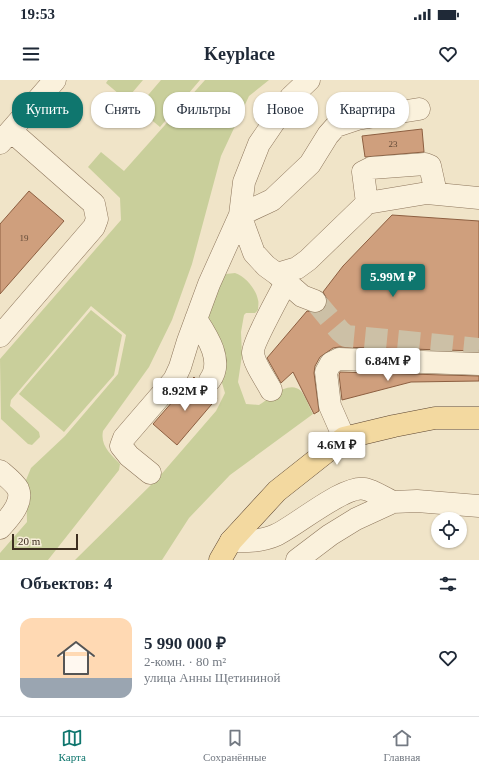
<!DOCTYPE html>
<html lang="ru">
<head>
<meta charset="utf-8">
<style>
  :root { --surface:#fff; --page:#f6f6f7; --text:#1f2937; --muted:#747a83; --line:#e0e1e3; --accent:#0f766e }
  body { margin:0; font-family:"Times New Roman",serif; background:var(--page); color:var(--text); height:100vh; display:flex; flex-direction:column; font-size:15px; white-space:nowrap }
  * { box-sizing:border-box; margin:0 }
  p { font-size:13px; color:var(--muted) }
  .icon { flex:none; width:22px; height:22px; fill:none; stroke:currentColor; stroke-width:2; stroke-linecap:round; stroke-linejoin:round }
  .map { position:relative; height:480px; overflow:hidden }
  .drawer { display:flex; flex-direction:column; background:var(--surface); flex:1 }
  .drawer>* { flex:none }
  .guide { position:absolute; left:12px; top:12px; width:455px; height:36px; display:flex; gap:8px }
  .controls { position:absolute; left:431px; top:432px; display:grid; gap:8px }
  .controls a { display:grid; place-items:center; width:36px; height:36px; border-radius:50%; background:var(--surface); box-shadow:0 1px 3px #0004; font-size:20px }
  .scale { position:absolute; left:12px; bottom:10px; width:66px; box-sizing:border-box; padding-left:4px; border:2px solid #3d2e20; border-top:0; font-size:11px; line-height:14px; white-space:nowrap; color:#3d2e20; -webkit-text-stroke:3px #f7eed8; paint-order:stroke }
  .price { position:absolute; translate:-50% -34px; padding:0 9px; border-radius:4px; background:#fff; color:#222; font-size:13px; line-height:26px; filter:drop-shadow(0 1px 2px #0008) }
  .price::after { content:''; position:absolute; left:50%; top:24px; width:12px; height:9px; margin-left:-6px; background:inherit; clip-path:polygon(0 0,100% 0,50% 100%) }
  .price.active { background:var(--accent); color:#fff }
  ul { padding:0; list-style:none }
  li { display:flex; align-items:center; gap:12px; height:100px; padding:0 20px }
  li+li { border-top:1px solid var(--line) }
  li span { display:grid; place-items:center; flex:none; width:112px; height:80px; border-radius:12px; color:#555 }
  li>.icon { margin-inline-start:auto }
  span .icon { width:48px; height:48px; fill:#fffc; stroke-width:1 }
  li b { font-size:17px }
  h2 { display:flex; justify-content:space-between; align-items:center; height:48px; padding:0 20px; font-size:17px }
  .tag { padding:0 14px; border-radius:16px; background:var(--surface); box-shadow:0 1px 3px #0004; font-size:14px; line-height:36px }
  .tag.active { background:var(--accent); color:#fff }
  .status { display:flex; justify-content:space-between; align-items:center; height:28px; padding:0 20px; background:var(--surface); direction:ltr }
  .status svg { height:11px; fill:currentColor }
  header { display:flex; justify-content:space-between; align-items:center; height:52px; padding:0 20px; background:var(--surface); font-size:18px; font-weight:700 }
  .menu { display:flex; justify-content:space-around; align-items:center; height:56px; border-top:1px solid var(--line); background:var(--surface); font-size:11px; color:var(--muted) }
  .menu a { display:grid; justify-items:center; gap:2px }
  .menu .active { color:var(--accent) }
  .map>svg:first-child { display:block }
</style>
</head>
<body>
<div class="status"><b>19:53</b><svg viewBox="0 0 49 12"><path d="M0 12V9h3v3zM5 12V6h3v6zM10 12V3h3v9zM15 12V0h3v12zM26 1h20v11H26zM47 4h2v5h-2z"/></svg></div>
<header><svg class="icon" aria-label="menu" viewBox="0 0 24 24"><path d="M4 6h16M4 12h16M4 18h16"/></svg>Keyplace<svg class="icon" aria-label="heart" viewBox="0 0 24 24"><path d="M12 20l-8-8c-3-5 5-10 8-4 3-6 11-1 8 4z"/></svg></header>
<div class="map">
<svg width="479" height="480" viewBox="0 0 479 480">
  <rect width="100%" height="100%" fill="#f0e4c8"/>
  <path fill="#c9cf9b" d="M108 0H143L126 20 106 3Z
    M161 0H200L160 47 137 28Z
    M205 0H269L249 16 221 76 192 184 172 240 149 287 103 351C100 366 111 374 120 384L119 390 48 480H0V473L27 442 26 400 31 388 65 356 118 294 126 255 91 226 11 320 10 326 39 352 40 357 32 365 28 364 1 339 0 279 121 140 120 118 88 87 101 72 124 91Z
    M235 193C245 196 256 209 258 220 259 222 258 227 258 230L255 233H246L244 235 241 252 242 275 238 302 246 324 259 325C269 319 289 299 301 311 306 317 309 327 313 334L230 395 189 438 162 480H75L158 398 216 331 225 313 222 303 205 279 201 246 220 202 226 194Z
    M91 230 122 255 114 295 64 352 19 314Z"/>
  <path fill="#cf9f7d" stroke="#8d5f41" d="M422 49 424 72 365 77 362 56Z
    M29 111 64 141 0 214V144Z
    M392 135 479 141V271L339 267 333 268 320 277 315 286 314 293 319 331 314 334 293 292 281 303 267 278 307 231 317 233 323 230 327 225V219L323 212 343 186Z
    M340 292 479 296V301L411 302 342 320 339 295Z
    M194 297 204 311 211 312 217 318 177 365 153 344Z"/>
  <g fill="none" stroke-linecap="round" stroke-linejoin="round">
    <path stroke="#ccc0a6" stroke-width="22" stroke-dasharray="22 11" stroke-linecap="butt" d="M315 221 340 251 346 256 479 269"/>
    <defs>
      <path id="minor" d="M0 63 55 0
        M367 123 363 92 371 88 425 84 430 86 436 113
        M240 135 254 173 266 186 277 194 297 188 308 180 367 123 427 113 479 118
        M240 135 272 120 310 84 328 55 336 46 357 39 419 29
        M277 194 302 216 315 221
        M196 239C207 256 224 281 210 300
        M0 256 94 147 97 139 94 124 11 51
        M271 310C266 300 254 284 253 273 252 264 280 214 286 202
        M344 358 330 326 326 292 331 283 339 279 479 284
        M0 391C6 396 15 403 18 409 24 423 8 439 0 448
        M150 393 129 376 121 366 124 358 174 300 180 287 188 261 209 204 240 135 244 102 259 64 291 17 309 0
        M231 461C246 462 263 461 276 455 296 446 345 404 365 409 374 411 384 418 393 422
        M297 480 330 455 356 439 393 422 417 421 479 426"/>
      <path id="major" d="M220 480 231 461 277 411 344 358 394 346 435 338H479"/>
    </defs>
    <use href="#minor" stroke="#8d765c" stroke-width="23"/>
    <use href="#major" stroke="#5b4430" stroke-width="23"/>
    <use href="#minor" stroke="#faf1dc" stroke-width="22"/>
    <use href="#major" stroke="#f3d9a0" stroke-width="22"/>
  </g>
  <g text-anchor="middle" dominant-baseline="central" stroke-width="3.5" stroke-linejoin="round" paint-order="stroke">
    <g font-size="9" fill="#624a37">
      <text x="393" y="64">23</text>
      <text x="24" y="158">19</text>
    </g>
  </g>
</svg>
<div class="controls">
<a><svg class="icon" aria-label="locate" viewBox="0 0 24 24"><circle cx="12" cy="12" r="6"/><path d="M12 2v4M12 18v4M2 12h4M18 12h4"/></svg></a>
</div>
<div class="scale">20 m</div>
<b class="price active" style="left:393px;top:218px">5.99M ₽</b>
<b class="price" style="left:388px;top:302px">6.84M ₽</b>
<b class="price" style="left:185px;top:332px">8.92M ₽</b>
<b class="price" style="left:337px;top:386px">4.6M ₽</b>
<div class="guide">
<a class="tag active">Купить</a>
<a class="tag">Снять</a>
<a class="tag">Фильтры</a>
<a class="tag">Новое</a>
<a class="tag">Квартира</a>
</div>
</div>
<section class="drawer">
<h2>Объектов: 4<svg class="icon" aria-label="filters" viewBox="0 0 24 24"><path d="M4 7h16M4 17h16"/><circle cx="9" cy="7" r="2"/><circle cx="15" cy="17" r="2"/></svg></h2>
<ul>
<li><span style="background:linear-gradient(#ffd9b3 75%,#9aa5b1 0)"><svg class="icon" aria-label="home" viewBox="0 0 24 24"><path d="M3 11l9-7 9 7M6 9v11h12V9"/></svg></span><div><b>5 990 000 ₽</b><p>2-комн. · 80 m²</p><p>улица Анны Щетининой</p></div><svg class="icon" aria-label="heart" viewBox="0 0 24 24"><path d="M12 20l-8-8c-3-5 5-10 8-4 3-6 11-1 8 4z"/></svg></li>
</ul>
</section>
<nav class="menu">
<a class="active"><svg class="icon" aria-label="map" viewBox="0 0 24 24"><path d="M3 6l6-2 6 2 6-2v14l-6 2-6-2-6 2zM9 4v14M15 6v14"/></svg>Карта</a>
<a><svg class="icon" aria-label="saved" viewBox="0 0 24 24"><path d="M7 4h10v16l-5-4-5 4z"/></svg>Сохранённые</a>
<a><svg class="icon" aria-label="home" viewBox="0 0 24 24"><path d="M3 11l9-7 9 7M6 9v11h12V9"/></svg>Главная</a>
</nav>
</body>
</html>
